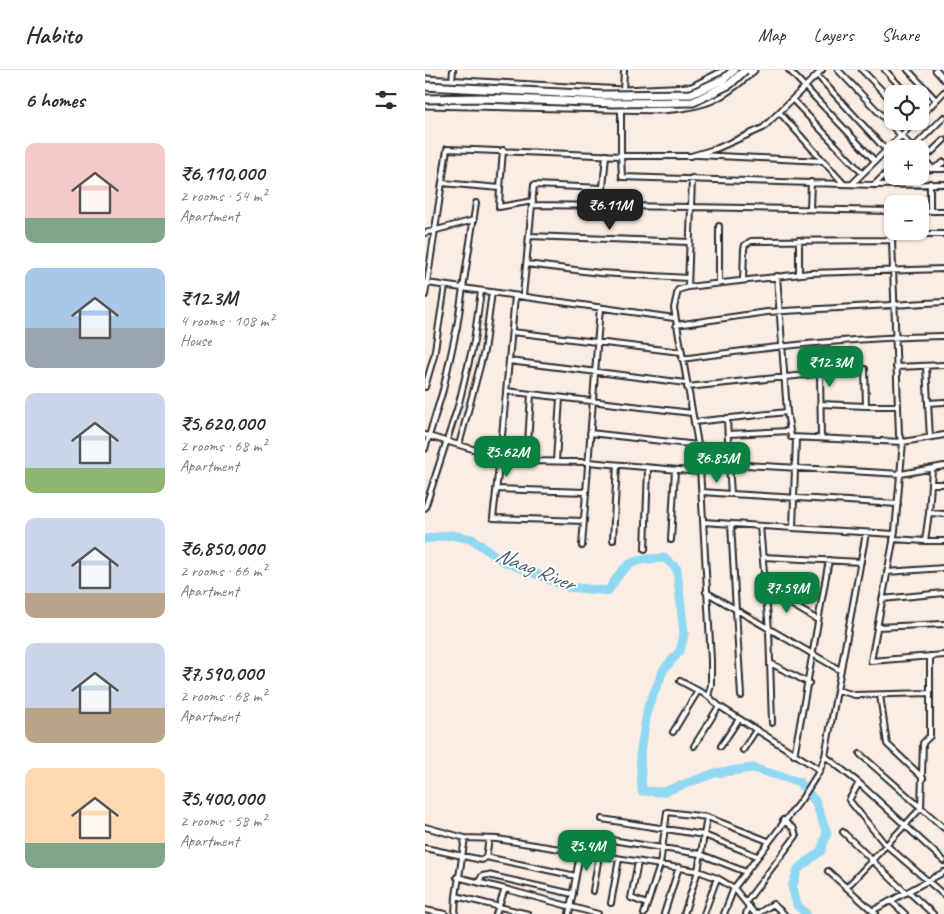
<!DOCTYPE html>
<html lang="en">
<head>
<meta charset="utf-8">
<style>
  :root { --surface:#fff; --page:#f7f7f7; --text:#2b2b33; --muted:#7c7c81; --line:#e1e1e2; --accent:#0b8043 }
  body { margin:0; font-family:Caveat,sans-serif; background:var(--page); color:var(--text); height:100vh; display:flex; flex-direction:column; font-size:19px; white-space:nowrap }
  * { box-sizing:border-box; margin:0 }
  p { font-size:16px; color:var(--muted) }
  .icon { flex:none; width:28px; height:28px; fill:none; stroke:currentColor; stroke-width:2; stroke-linecap:round; stroke-linejoin:round }
  .map { position:relative; flex:1; overflow:hidden }
  .panel { display:flex; flex-direction:column; background:var(--surface); width:425px }
  .panel>* { flex:none }
  .buttons { position:absolute; left:459px; top:15px; display:grid; gap:10px }
  .buttons a { display:grid; place-items:center; width:45px; height:45px; border-radius:10px; background:var(--surface); box-shadow:0 1px 4px #0004; font-size:25px }
  .price { position:absolute; translate:-50% -42px; padding:0 11px; border-radius:10px; background:var(--accent); color:#fff; font-size:16px; line-height:32px; filter:drop-shadow(0 1px 2px #0008) }
  .price::after { content:''; position:absolute; left:50%; top:30px; width:15px; height:11px; margin-left:-8px; background:inherit; clip-path:polygon(0 0,100% 0,50% 100%) }
  .price.on { background:#222; color:#fff }
  ul { padding:0; list-style:none }
  li { display:flex; align-items:center; gap:15px; height:125px; padding:0 25px }
  li span { display:grid; place-items:center; flex:none; width:140px; height:100px; border-radius:10px; color:#555 }
  li>.icon { margin-inline-start:auto }
  span .icon { width:60px; height:60px; fill:#fffc; stroke-width:1 }
  li b { font-size:21px }
  h2 { display:flex; justify-content:space-between; align-items:center; height:60px; padding:0 25px; font-size:21px }
  header { display:flex; align-items:center; gap:30px; box-sizing:border-box; height:70px; padding:0 25px; background:var(--surface); border-bottom:1px solid var(--line) }
  header strong { font-size:24px }
  nav { display:flex; gap:28px; margin-inline-start:auto; font-size:18px }
  main { display:flex; flex:1; min-height:0 }
  .map>svg:first-child { display:block }
</style>
</head>
<body>
<header>
<strong>Habito</strong>
<nav><a>Map</a><a>Layers</a><a>Share</a></nav>
</header>
<main>
<section class="panel">
<h2>6 homes<svg class="icon" aria-label="filters" viewBox="0 0 24 24"><path d="M4 7h16M4 17h16"/><circle cx="9" cy="7" r="2"/><circle cx="15" cy="17" r="2"/></svg></h2>
<ul>
<li><span style="background:linear-gradient(#f6c9c9 75%,#7fa58c 0)"><svg class="icon" aria-label="home" viewBox="0 0 24 24"><path d="M3 11l9-7 9 7M6 9v11h12V9"/></svg></span><div><b>₹6,110,000</b><p>2 rooms · 54 m²</p><p>Apartment</p></div></li>
<li><span style="background:linear-gradient(#a9c7e8 60%,#9aa5b1 0)"><svg class="icon" aria-label="home" viewBox="0 0 24 24"><path d="M3 11l9-7 9 7M6 9v11h12V9"/></svg></span><div><b>₹12.3M</b><p>4 rooms · 108 m²</p><p>House</p></div></li>
<li><span style="background:linear-gradient(#c9d6e8 75%,#8fb573 0)"><svg class="icon" aria-label="home" viewBox="0 0 24 24"><path d="M3 11l9-7 9 7M6 9v11h12V9"/></svg></span><div><b>₹5,620,000</b><p>2 rooms · 68 m²</p><p>Apartment</p></div></li>
<li><span style="background:linear-gradient(#c9d6e8 75%,#b9a48a 0)"><svg class="icon" aria-label="home" viewBox="0 0 24 24"><path d="M3 11l9-7 9 7M6 9v11h12V9"/></svg></span><div><b>₹6,850,000</b><p>2 rooms · 66 m²</p><p>Apartment</p></div></li>
<li><span style="background:linear-gradient(#c9d6e8 65%,#b9a48a 0)"><svg class="icon" aria-label="home" viewBox="0 0 24 24"><path d="M3 11l9-7 9 7M6 9v11h12V9"/></svg></span><div><b>₹7,590,000</b><p>2 rooms · 68 m²</p><p>Apartment</p></div></li>
<li><span style="background:linear-gradient(#ffd9b3 75%,#7fa58c 0)"><svg class="icon" aria-label="home" viewBox="0 0 24 24"><path d="M3 11l9-7 9 7M6 9v11h12V9"/></svg></span><div><b>₹5,400,000</b><p>2 rooms · 58 m²</p><p>Apartment</p></div></li>
</ul>
</section>
<div class="map">
<svg width="519" height="844" viewBox="0 0 519 844">
  <rect width="100%" height="100%" fill="#fbede3"/>
  <filter id="ink" filterUnits="userSpaceOnUse"><feTurbulence type="fractalNoise" baseFrequency=".02" numOctaves="2"/><feDisplacementMap in="SourceGraphic" scale="10" xChannelSelector="R" yChannelSelector="G"/><feConvolveMatrix kernelMatrix="1 2 1 2 8 2 1 2 1" color-interpolation-filters="sRGB"/></filter>
  <g filter="url(#ink)">
    <g fill="none" stroke-linecap="round" stroke-linejoin="round">
      <path stroke="#91d9f3" stroke-width="9" d="M0 469 26 465 47 469 76 490 143 517 183 521C202 491 204 490 240 488L252 499 259 564 255 581 239 599 223 637 215 685 217 721 238 722 290 703 328 698 374 712 390 731 402 763 396 781 373 799 367 817 372 835 381 844"/>
      <defs>
        <path id="minor" d="M364 0 450 91
          M413 0 489 79
          M437 0 468 32
          M460 0 482 24
          M483 0 511 30
          M392 5 461 80
          M27 12 28 0
          M198 21 199 0
          M368 30 437 103
          M196 38V86H266L293 78 338 58 397 0
          M355 43 418 113
          M495 47 519 22
          M487 79 519 47
          M273 85 398 91
          M495 85 508 99H519
          M495 93 519 70
          M495 100 508 99 519 92
          M267 108 266 137 468 141
          M17 113 75 118 78 80
          M475 113 482 106
          M427 114 491 51
          M449 115 468 97
          M75 118 74 137 108 131
          M107 135 109 115 178 118 181 85
          M385 139 386 112
          M495 141H519
          M505 141V113
          M0 163 49 150
          M519 164H472L467 170 474 365 478 372 470 461 446 591 519 585
          M104 166 264 172
          M101 194 175 203 263 208
          M374 204V170
          M318 210 319 179 320 175 326 171 467 170
          M0 213H2L0 225
          M294 213V156
          M263 217 253 220 249 238 274 380 286 590V615L283 626 294 636 395 700 400 686 434 713 519 791
          M90 226 75 387 102 391 163 392 276 402
          M98 226 107 135 266 137 263 217 385 203 519 199
          M249 248 2 213 22 79 196 86 197 107 449 115 519 114
          M251 255 342 242 519 232
          M87 262 256 282
          M257 289C344 277 431 267 519 266
          M84 291 261 313
          M501 296 503 333 519 332
          M471 297 519 295
          M395 302 396 368
          M0 317 9 286 20 216
          M262 317 440 299 441 336H473
          M81 321 267 343
          M503 333 505 367
          M396 334 441 336
          M362 342 366 367 478 372 519 365
          M302 348 304 394 476 404 519 396
          M269 352 362 342 352 206
          M165 363 273 375
          M303 364 364 361
          M0 365 75 387 68 448 159 451
          M371 368 368 458 469 464
          M34 375 59 281 67 222
          M0 379 18 320 32 257 51 133
          M102 391 106 324
          M131 391 135 328
          M304 394 306 424 473 434
          M506 414H519
          M71 419 161 422
          M277 422 306 424
          M0 438 34 333 49 271 56 221
          M504 443 507 399
          M519 444 504 443 500 471H519
          M278 452 368 458
          M306 454 316 626
          M335 456 344 560 347 653
          M468 469 500 471
          M188 470 192 395
          M246 470 250 400
          M157 476 175 237
          M220 479 223 399
          M338 487 436 492
          M462 502 519 498
          M342 520 393 550
          M281 522 415 600
          M457 529 519 523
          M452 557 519 554
          M345 593 384 613
          M255 611 283 626
          M412 620 430 625 505 623
          M455 625 462 674 498 708
          M248 662 273 621
          M269 676 294 636
          M296 676 314 649
          M318 680 331 660
          M435 684 519 758
          M369 685C382 620 392 555 404 490
          M400 686 441 463
          M434 713 424 730 459 773 519 825
          M282 747 343 771
          M177 749 279 765 332 786
          M0 757 40 768 72 769 273 801 292 808 279 844
          M418 762 481 823
          M174 768 275 784 321 802
          M0 778 57 790 61 787 64 769
          M61 787 151 806
          M213 792 206 828 222 834
          M403 801 451 844
          M32 807 80 819
          M292 808 309 818 299 844
          M54 812 57 806 63 805 148 824
          M422 817 496 738 498 673 505 666V586
          M168 821 174 786
          M484 822 508 844
          M31 826 40 768
          M466 831 480 844
          M321 832 371 766 369 759 358 750
          M186 833 194 789
          M0 840 20 844
          M447 841 519 802
          M30 844 31 826 103 844
          M71 844 80 819 173 844
          M144 844 155 784
          M219 844 235 795 242 742 282 747 273 801 259 844
          M239 844 254 797
          M321 844 324 836
          M330 844 309 818 376 730 395 700
          M332 844 348 834 359 844"/>
        <path id="tertiary" d="M511 0 519 9"/>
        <path id="trunk" d="M0 10 198 21 267 18 302 0
          M0 34 237 39C280 36 296 29 328 0"/>
      </defs>
      <use href="#minor" stroke="#2b2b2b" stroke-width="8"/>
      <use href="#tertiary" stroke="#2b2b2b" stroke-width="9"/>
      <use href="#trunk" stroke="#2b2b2b" stroke-width="11"/>
      <use href="#minor" stroke="#fff" stroke-width="4"/>
      <use href="#tertiary" stroke="#fff" stroke-width="5"/>
      <use href="#trunk" stroke="#fff" stroke-width="7"/>
      <defs>
        <path id="trunk-bridge" d="M0 16 177 25 266 24 299 9 309 0
          M0 29 55 28 188 33 268 32 305 14 320 0"/>
      </defs>
      <use href="#trunk-bridge" stroke="#2b2b2b" stroke-width="11" stroke-linecap="butt"/>
      <use href="#trunk-bridge" stroke="#fff" stroke-width="7"/>
    </g>
  </g>
  <g text-anchor="middle" dominant-baseline="central" stroke-width="4" stroke-linejoin="round" paint-order="stroke">
    <g font-size="22" font-style="italic" fill="#4a5f67" stroke="#fff">
      <text transform="translate(110 499) rotate(22)">Naag River</text>
    </g>
  </g>
</svg>
<div class="buttons">
<a><svg class="icon" aria-label="locate" viewBox="0 0 24 24"><circle cx="12" cy="12" r="6"/><path d="M12 2v4M12 18v4M2 12h4M18 12h4"/></svg></a>
<a>+</a>
<a>−</a>
</div>
<b class="price on" style="left:185px;top:161px">₹6.11M</b>
<b class="price" style="left:405px;top:318px">₹12.3M</b>
<b class="price" style="left:82px;top:408px">₹5.62M</b>
<b class="price" style="left:292px;top:414px">₹6.85M</b>
<b class="price" style="left:362px;top:544px">₹7.59M</b>
<b class="price" style="left:162px;top:802px">₹5.4M</b>
</div>
</main>
</body>
</html>
